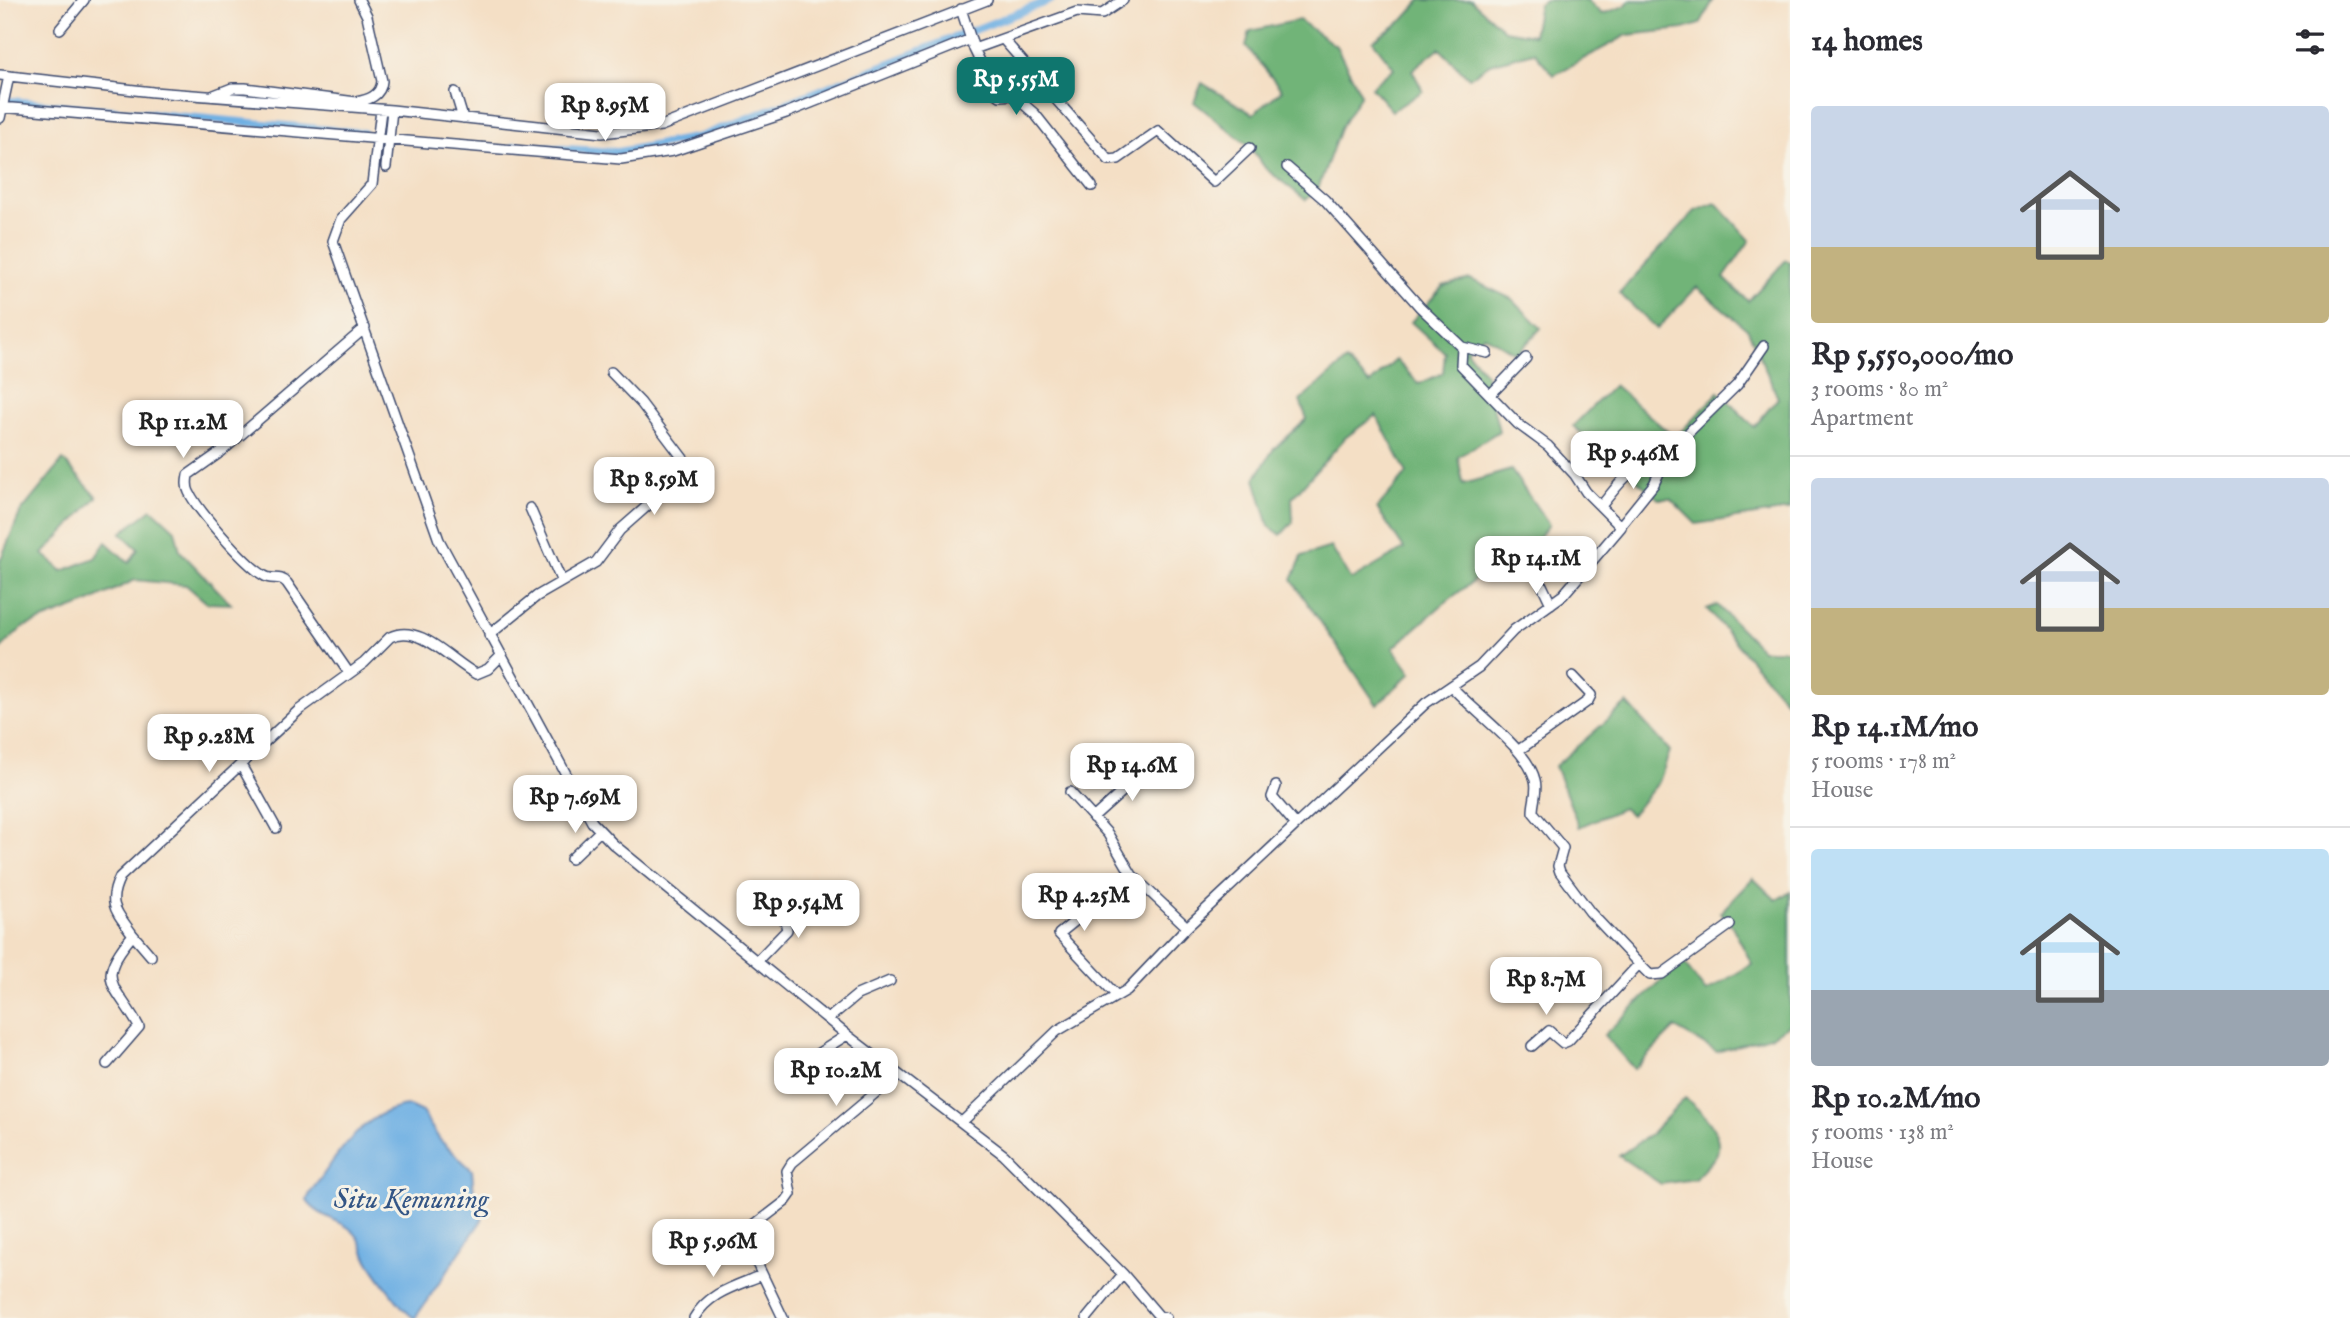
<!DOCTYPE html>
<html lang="en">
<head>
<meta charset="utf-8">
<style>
  :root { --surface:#fff; --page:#f7f7f7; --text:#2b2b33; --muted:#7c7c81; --line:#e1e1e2; --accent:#0f766e }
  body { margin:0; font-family:"IM FELL English",serif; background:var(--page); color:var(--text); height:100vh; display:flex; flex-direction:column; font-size:26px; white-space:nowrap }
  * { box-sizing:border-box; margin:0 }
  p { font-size:23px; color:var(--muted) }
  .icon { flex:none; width:38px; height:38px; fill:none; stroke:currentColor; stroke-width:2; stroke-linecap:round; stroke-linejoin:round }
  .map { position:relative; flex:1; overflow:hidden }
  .drawer { display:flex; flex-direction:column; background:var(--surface); width:560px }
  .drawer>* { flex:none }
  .price { position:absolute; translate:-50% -60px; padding:0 16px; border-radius:14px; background:#fff; color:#222; font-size:23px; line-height:46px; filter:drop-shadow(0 2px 4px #0008) }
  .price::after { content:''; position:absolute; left:50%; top:42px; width:21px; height:16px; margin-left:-10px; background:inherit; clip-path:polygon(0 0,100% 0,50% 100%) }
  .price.current { background:var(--accent); color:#fff }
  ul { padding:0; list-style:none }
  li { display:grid; align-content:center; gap:14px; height:371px; padding:0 21px }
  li+li { border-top:2px solid var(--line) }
  li span { display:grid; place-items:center; height:217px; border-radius:7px; color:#555 }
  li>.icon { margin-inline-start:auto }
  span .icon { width:126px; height:126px; fill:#fffc; stroke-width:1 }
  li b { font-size:30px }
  h2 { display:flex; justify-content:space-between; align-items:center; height:84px; padding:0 21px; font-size:30px }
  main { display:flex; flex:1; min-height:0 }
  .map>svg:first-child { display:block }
</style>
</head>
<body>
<main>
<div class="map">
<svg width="1790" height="1318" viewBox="0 0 1790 1318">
  <rect width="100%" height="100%" fill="#f7f3e8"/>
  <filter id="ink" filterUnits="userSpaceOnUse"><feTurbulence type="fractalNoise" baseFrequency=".0143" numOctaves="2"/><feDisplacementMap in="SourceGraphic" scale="14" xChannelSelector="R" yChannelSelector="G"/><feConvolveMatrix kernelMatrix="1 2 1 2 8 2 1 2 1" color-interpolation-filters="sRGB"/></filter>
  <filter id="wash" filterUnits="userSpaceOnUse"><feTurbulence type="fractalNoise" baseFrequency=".00686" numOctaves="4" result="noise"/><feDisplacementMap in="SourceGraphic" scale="28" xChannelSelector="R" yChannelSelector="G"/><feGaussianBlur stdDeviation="1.57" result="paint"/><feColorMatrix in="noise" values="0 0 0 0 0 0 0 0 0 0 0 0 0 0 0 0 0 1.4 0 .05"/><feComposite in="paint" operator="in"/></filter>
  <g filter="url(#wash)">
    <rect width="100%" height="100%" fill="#f4dfc5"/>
    <path fill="#71b478" stroke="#46726b" stroke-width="2" d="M1421 0H1471L1504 30 1533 35 1539 4 1545 0H1587L1602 14 1625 6 1630 0 1713 1 1700 24 1684 29 1627 35 1554 75 1534 52 1490 64 1469 78 1439 48 1412 70 1423 91 1392 111 1371 87 1394 68 1373 41 1403 20Z
      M1299 20 1336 46 1361 94 1340 129 1318 189 1306 200 1266 169 1250 147 1194 102 1202 83 1253 114 1282 90 1246 46 1250 31Z
      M1716 203 1750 240 1724 278 1748 301 1786 260 1790 262V510L1696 524 1671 499H1659L1573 426 1614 385 1675 438 1719 392 1754 427 1778 398 1748 330 1697 287 1657 329 1619 293 1695 211Z
      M1470 279 1512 299 1541 328 1517 354 1484 335 1466 350 1485 373 1499 431 1458 457 1463 484 1511 470 1549 525 1517 564 1506 556 1442 605 1393 648 1411 673 1377 705 1292 580 1302 556 1331 547 1351 580 1404 549 1377 508 1407 473 1376 415 1345 438 1292 498 1293 522 1281 535 1269 526 1255 479 1273 450 1307 419 1300 401 1346 361 1370 384 1396 360 1419 384 1443 373 1445 353 1411 322 1443 286Z
      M63 460 97 497 43 554 62 571 95 558 106 542 129 563 138 549 121 533 152 509 175 530 180 551 231 604 207 603 186 585 135 580 85 604 23 627 0 649V561L20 513Z
      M1717 605 1762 650H1790V706L1707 609Z
      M1627 703 1670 751 1659 782 1631 815 1623 808 1579 827 1555 766Z
      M1753 878 1776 900 1790 892V1024L1773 1035 1717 1052 1675 1028 1634 1069 1604 1035 1682 961 1706 992 1752 964 1732 926 1720 913Z
      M1685 1098C1700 1110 1724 1132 1717 1153 1713 1162 1701 1171 1695 1179L1661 1184 1619 1156 1652 1133Z"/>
    <path fill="#6fb0e3" stroke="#4570a0" stroke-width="2" d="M409 1106 422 1112 440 1140 472 1170 474 1194 483 1212 482 1220 415 1318C405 1315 370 1266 365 1254 363 1249 362 1243 359 1239 346 1218 321 1221 307 1201 309 1192 316 1185 321 1178 341 1148 369 1109 409 1106Z"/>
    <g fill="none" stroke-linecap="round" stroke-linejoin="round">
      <path stroke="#6fb0e3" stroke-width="8" d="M0 100 363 133
        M515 146 618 152 700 137 1051 0"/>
    </g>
  </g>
  <g filter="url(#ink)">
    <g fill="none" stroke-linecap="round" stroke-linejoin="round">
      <defs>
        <path id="street" d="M961 9 974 49 995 92 1000 96 1013 95 1035 114 1092 186
          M60 29 84 0
          M1003 39 1109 160 1118 159 1158 131 1214 182 1250 148
          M974 49 1077 12 1102 14 1123 0
          M0 75 153 92 392 110 602 133 661 126 987 0
          M455 92 463 118
          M214 95 232 88H245L356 102C368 100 381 96 382 81L367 16 359 0
          M0 107 621 159 673 151 786 113 971 39
          M381 110 372 184 341 219 333 241 439 540 592 822 613 844 847 1035 1004 1155 1123 1274 1158 1315 1166 1318
          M0 118 9 76
          M386 167 392 110
          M1462 347 1487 353
          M1490 395 1526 358
          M1601 506C1617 487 1635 457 1663 464
          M530 508 561 580
          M1621 525 1654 484 1663 464 1690 431 1737 385 1764 346
          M1551 604 1540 581 1541 575 1577 546
          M489 635 537 596 596 562 620 530 687 471 688 465 641 403 611 372
          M349 673 287 583C279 574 272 582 263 575 244 563 198 511 189 492 186 486 187 481 188 475L222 451 365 328
          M1452 687C1476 714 1527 748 1535 780 1538 791 1533 801 1533 812L1563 848 1558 866 1560 872 1590 912 1639 964 1568 1041 1563 1043 1549 1031 1532 1046
          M1519 750 1588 701 1591 695 1573 676
          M241 765 276 828
          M1276 786 1272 797 1296 825
          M1070 792 1108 834 1132 875 1187 927
          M1093 818 1152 765
          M571 859 599 832
          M133 935 151 956
          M758 960 787 930 784 916 794 896
          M1639 964 1650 975 1662 974 1730 925
          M1117 996 1059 934 1132 875
          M828 1019 857 995 890 981
          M107 1064 139 1027C117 985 92 982 133 935 117 912 106 905 120 877L299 710 364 663 390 637C420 622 451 661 476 674L488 669 500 657
          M784 1075 847 1035
          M962 1122 1057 1031 1127 990 1187 927 1426 703 1479 667 1514 630 1563 595 1621 527 1586 492 1575 475 1548 446 1518 424 1461 365 1462 347 1420 307 1325 200 1287 167
          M694 1318C709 1292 736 1286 762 1275
          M783 1318 743 1234 786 1201 791 1194 787 1171 792 1163 898 1074
          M1087 1318 1123 1274"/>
      </defs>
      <use href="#street" stroke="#3c496d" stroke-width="12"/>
      <use href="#street" stroke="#fff" stroke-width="9"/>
    </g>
  </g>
  <g text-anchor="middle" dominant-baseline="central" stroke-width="6" stroke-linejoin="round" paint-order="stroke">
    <g font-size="28" font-style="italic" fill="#345686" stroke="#f7f3e8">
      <text x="411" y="1200">Situ Kemuning</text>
    </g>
  </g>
</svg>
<b class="price current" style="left:1016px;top:117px">Rp 5.55M</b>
<b class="price" style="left:605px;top:143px">Rp 8.95M</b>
<b class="price" style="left:183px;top:460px">Rp 11.2M</b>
<b class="price" style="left:1633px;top:491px">Rp 9.46M</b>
<b class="price" style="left:654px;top:517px">Rp 8.59M</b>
<b class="price" style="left:1536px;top:596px">Rp 14.1M</b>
<b class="price" style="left:209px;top:774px">Rp 9.28M</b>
<b class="price" style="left:1132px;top:803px">Rp 14.6M</b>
<b class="price" style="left:575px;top:835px">Rp 7.69M</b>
<b class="price" style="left:1084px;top:933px">Rp 4.25M</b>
<b class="price" style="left:798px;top:940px">Rp 9.54M</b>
<b class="price" style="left:1546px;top:1017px">Rp 8.7M</b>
<b class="price" style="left:836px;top:1108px">Rp 10.2M</b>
<b class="price" style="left:713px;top:1279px">Rp 5.96M</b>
</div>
<section class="drawer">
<h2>14 homes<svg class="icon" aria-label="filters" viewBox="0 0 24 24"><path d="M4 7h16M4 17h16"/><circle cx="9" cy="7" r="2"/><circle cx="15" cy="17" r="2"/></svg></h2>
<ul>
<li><span style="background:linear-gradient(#c9d6e8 65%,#c2b280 0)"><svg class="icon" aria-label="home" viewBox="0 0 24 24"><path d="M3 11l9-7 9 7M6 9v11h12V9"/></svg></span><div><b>Rp 5,550,000/mo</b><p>3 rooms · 80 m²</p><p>Apartment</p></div></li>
<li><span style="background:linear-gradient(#c9d6e8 60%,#c2b280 0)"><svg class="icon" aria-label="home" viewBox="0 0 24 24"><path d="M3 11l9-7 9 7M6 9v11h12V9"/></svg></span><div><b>Rp 14.1M/mo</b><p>5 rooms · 178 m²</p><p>House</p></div></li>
<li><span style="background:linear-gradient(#bfe0f5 65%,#9aa5b1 0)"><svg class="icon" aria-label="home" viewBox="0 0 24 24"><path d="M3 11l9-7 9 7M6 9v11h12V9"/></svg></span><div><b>Rp 10.2M/mo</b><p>5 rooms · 138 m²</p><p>House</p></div></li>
</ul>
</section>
</main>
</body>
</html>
